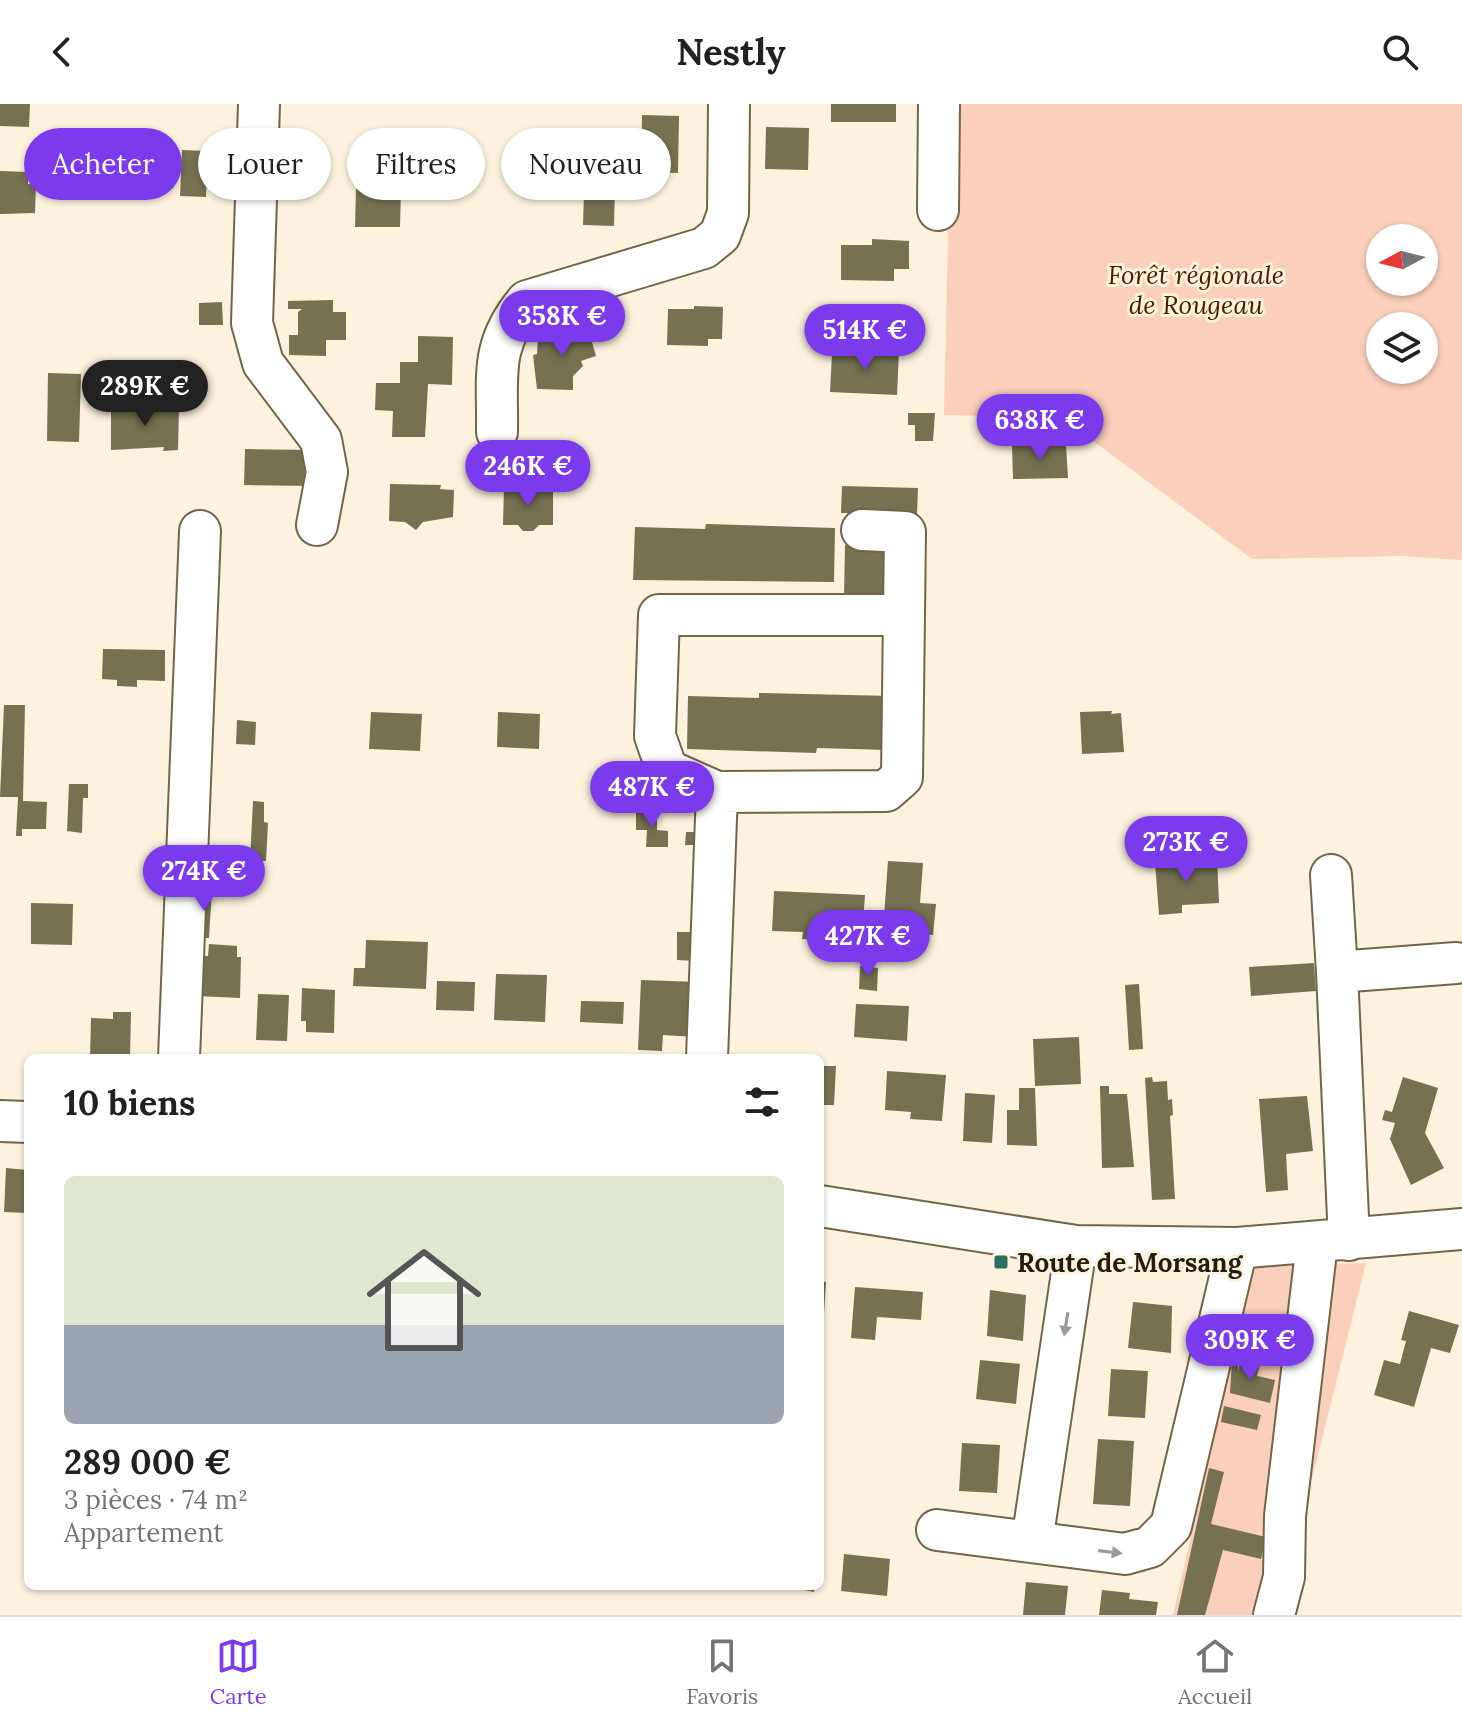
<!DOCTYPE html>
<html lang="fr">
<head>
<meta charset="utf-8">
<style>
  :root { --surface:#fff; --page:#f6f6f6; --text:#202124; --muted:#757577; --line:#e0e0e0; --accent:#7c3aed }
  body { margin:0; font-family:Lora,serif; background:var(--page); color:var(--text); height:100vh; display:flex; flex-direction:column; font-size:30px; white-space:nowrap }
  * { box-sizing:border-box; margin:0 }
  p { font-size:26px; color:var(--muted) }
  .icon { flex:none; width:44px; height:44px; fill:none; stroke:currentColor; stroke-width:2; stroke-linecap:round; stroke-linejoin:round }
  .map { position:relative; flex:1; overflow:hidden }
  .side { position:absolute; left:24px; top:950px; width:800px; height:536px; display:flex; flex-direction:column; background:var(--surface); border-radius:12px; box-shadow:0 2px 6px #0004 }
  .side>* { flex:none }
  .top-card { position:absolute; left:24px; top:24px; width:800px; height:72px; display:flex; gap:16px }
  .needle { width:52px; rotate:263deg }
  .controls { position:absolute; left:1366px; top:120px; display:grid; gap:16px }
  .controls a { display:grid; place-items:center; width:72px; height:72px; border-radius:50%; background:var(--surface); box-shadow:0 2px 6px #0004; font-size:40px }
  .price { position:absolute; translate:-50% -68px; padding:0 18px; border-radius:28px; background:var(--accent); color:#fff; font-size:26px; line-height:52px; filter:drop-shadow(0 2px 4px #0008) }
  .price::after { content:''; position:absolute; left:50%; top:48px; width:24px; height:18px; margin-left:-12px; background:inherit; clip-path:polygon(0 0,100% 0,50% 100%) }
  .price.current { background:#222; color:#fff }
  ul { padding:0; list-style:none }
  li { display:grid; align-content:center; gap:16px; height:424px; padding:0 40px }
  li span { display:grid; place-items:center; height:248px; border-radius:12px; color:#555 }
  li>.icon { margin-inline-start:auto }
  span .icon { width:144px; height:144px; fill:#fffc; stroke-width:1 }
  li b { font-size:34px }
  h2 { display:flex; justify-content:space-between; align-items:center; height:96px; padding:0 40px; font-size:34px }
  .pill { padding:0 28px; border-radius:36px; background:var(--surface); box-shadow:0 2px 6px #0004; font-size:28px; line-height:72px }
  .pill.current { background:var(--accent); color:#fff }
  header { display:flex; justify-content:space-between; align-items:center; height:104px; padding:0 40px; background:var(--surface); font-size:36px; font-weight:700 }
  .menu { display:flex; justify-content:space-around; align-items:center; height:112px; border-top:2px solid var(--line); background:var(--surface); font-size:22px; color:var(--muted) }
  .menu a { display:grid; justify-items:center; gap:4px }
  .menu .current { color:var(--accent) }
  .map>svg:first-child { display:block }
</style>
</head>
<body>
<header><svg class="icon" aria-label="back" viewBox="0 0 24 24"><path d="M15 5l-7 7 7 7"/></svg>Nestly<svg class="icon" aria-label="search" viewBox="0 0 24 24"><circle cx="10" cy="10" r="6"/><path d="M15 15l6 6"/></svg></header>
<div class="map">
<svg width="1462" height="1511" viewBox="0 0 1462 1511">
  <rect width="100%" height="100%" fill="#fcf2de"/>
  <path fill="#facfbb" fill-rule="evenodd" d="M951 0H1462V456L1402 452 1252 455 1061 313 944 311ZM1380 134H1424V178H1380ZM1380 222H1424V266H1380Z
    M1366 1159 1278 1511H1173L1253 1161Z"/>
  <path fill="#757151" d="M0 0H30L29 23 0 22Z
    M831 0H896V18H831Z
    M642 11 679 12 678 69 641 68Z
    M766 23 809 24 808 66 765 65Z
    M182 46 208 47 206 93 180 92Z
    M0 67 28 68V80L36 81 35 109 0 110Z
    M590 81 615 83 614 122 583 121 584 88H589Z
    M356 85 401 86 400 123H355Z
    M872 135 909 137V165H894V177L841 176V141H872Z
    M333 196V208H346V236H326V252L289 251V231H298V208L302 205H288V197Z
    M222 198 223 221H199V199Z
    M694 202 723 203 722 235H708V242L667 241 668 205H694Z
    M587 221 596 252 581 257 583 262 573 272V286L537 285 533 251 537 250 538 234Z
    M418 232 453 233 452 281 428 280 425 333H392L393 307 375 306 376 279H400V258H418Z
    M843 245 899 247 897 291 830 288 832 250 843 251Z
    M48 269 81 270 79 338 47 337Z
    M111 302 179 303 178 346 163 347 164 343 111 346Z
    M908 309H935L933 337H915V321H908Z
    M1066 341 1068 374 1013 375 1012 342Z
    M245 345 316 346 315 382 244 381Z
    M390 380 441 381 440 385 454 386 453 413 423 418 416 426 405 418 389 417Z
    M842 382 918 384 917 411 841 409Z
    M504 383 553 385V421H539L533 427H523L518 421H503Z
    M706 420 835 424 834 478 633 476 635 423 705 425Z
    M845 441 896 442 895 495 844 494Z
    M103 545 165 546V577L137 576V583L117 582V576L102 575Z
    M759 589 891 592 888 646 817 644 816 649 687 645 688 592 759 594Z
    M4 601H25L23 697 47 698 46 725H22V732H16L18 693H0Z
    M1112 607 1111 610 1121 609 1124 648 1082 650 1080 608Z
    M371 608 422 610 420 647 369 645Z
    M498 608 540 610 539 645 497 643Z
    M237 616 256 618 255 641 236 640Z
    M69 680H88V694H83L82 729 67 727Z
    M253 697 264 698V718L268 719 266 757H250Z
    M636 707 657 708V726L668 727V743H646L647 726H636Z
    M686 728H705L704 741H685Z
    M1217 754 1219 799 1182 801V809L1159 811 1155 758Z
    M888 757 923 759 920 799 936 800 933 831 883 827Z
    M198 784 212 785 209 834H197Z
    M774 787 865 791 862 831 818 829 817 836 802 835 803 828 772 827Z
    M31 799 73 800 72 841 31 840Z
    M677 828H698L697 857 677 856Z
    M366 836 428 838 426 885 353 882 354 864H365Z
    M209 840 237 842V853H241L240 894 196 892 197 852H208Z
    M1314 859 1316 887 1251 892 1249 863Z
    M860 862 878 864 877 887 859 885Z
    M496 870 547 871 545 918 494 916Z
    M641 876 698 878 695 933 663 931 662 947 638 946Z
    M437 877 475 878 474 907 436 906Z
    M1139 880 1143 945 1129 946 1125 881Z
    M302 884 335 886 334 929 306 928V917H301Z
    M258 890 289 891 287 937 256 936Z
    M581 897 624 898 623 920 580 918Z
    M856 900 909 902 907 937 854 933Z
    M113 908H131L130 954H90L91 914 113 915Z
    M1079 933 1081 980 1035 982 1033 935Z
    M820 962H836L834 1001H820Z
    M887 967 946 971 942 1017 910 1015 911 1008 885 1006Z
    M1152 973 1153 978 1167 977 1168 996 1172 995 1173 1011 1170 1012 1175 1095 1152 1096 1145 974Z
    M1403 973 1438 984 1425 1029 1444 1064 1411 1081 1390 1035 1395 1019 1382 1016 1385 1006 1392 1008Z
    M1100 982H1109V990H1127L1134 1063 1102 1064Z
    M1019 984H1035L1037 1042 1007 1041V1006H1019Z
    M965 989 995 991 992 1039 963 1037Z
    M1307 992 1313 1047 1286 1050 1288 1086 1266 1088 1259 995Z
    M6 1064 28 1066V1109L4 1108Z
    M820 1177 826 1178 824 1210H820Z
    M855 1183 923 1188 921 1216 877 1213 875 1236 851 1234Z
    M990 1186 1026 1191 1023 1237 987 1232Z
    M1133 1198 1172 1202 1171 1249 1128 1244Z
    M1409 1207 1459 1221 1450 1249 1431 1244 1414 1303 1374 1291 1384 1256 1400 1260 1406 1237 1401 1236Z
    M1237 1233 1262 1239 1258 1256 1233 1250Z
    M980 1256 1020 1260 1016 1300 976 1295Z
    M1241 1256 1260 1260 1257 1272 1275 1276 1270 1299 1230 1289 1232 1257 1238 1258V1267Z
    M1111 1265 1148 1267 1145 1314 1108 1312Z
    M1224 1302 1261 1311 1257 1326 1221 1318Z
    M1098 1335 1134 1337 1130 1402 1093 1400Z
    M962 1339 1000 1341 997 1389 959 1387Z
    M1209 1364 1224 1368 1211 1420 1266 1433 1261 1455 1223 1446 1205 1511H1177Z
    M844 1450 890 1455 887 1492 841 1487Z
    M1026 1478 1068 1482 1065 1511H1023Z
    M785 1482H815L814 1488Z
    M1102 1486 1130 1489 1129 1495 1158 1498 1156 1511H1099Z"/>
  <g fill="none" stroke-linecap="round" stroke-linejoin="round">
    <defs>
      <path id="minor" d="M259 0 252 219 263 259 321 336 327 368 317 421
        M938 106 939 0
        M497 328C498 273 489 242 527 197L704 144 720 131 728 109 729 0
        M717 688 886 687 902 673 905 428 862 426
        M1331 771 1337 868
        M179 954 200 427
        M707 954 717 688 667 666 655 632 659 511H903
        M0 1017 28 1018
        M820 1102 1076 1142 1237 1144 1462 1125
        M1349 1136 1337 868 1456 859
        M937 1426 1125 1450 1150 1443 1171 1422 1237 1144
        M1032 1438 1076 1142
        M1274 1511 1284 1473 1285 1412 1317 1139"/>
    </defs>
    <use href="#minor" stroke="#746548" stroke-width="44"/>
    <use href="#minor" stroke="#fff" stroke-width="40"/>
  </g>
  <defs><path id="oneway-solid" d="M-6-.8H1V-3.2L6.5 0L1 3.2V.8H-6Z" transform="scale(2)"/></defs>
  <g fill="#9c9a94">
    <use href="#oneway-solid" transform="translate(1066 1220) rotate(99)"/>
    <use href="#oneway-solid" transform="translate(1110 1448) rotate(7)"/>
  </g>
  <rect fill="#2c6f60" stroke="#fcf2de" stroke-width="3" x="993" y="1150" width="16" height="16" rx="4"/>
  <g text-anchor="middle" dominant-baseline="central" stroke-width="6" stroke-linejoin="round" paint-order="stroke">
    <g font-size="26" font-style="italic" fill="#4d1b00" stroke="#fcf2de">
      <text x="1196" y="170">Forêt régionale<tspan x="1196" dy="30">de Rougeau</tspan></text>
    </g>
    <g font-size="26" font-weight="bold" fill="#241e12" stroke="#fcf2de" text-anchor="start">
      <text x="1017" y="1158">Route de Morsang</text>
    </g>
  </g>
</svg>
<div class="controls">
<a><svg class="needle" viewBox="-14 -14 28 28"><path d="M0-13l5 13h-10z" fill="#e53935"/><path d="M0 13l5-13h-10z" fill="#757577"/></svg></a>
<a><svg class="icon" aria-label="layers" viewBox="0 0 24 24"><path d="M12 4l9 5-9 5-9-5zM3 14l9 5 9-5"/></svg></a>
</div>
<b class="price" style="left:562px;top:254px">358K €</b>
<b class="price" style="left:865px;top:268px">514K €</b>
<b class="price current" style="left:145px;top:324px">289K €</b>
<b class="price" style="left:1040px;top:358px">638K €</b>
<b class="price" style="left:528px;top:404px">246K €</b>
<b class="price" style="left:652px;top:725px">487K €</b>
<b class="price" style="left:1186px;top:780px">273K €</b>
<b class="price" style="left:204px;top:809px">274K €</b>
<b class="price" style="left:868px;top:874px">427K €</b>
<b class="price" style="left:1250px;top:1278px">309K €</b>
<div class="top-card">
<a class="pill current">Acheter</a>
<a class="pill">Louer</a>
<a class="pill">Filtres</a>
<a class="pill">Nouveau</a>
</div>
<section class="side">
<h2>10 biens<svg class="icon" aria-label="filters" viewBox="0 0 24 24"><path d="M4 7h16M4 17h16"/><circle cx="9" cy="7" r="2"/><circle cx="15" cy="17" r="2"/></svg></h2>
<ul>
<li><span style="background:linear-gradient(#dfe7d0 60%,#9aa5b1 0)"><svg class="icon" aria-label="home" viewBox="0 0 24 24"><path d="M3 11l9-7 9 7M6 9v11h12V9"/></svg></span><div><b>289 000 €</b><p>3 pièces · 74 m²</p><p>Appartement</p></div></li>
</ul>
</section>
</div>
<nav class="menu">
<a class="current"><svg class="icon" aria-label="map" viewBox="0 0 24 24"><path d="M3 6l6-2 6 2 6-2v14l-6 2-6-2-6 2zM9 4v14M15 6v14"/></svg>Carte</a>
<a><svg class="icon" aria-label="saved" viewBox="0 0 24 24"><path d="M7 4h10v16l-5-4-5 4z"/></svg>Favoris</a>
<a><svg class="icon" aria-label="home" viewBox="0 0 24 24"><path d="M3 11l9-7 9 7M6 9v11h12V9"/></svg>Accueil</a>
</nav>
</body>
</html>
